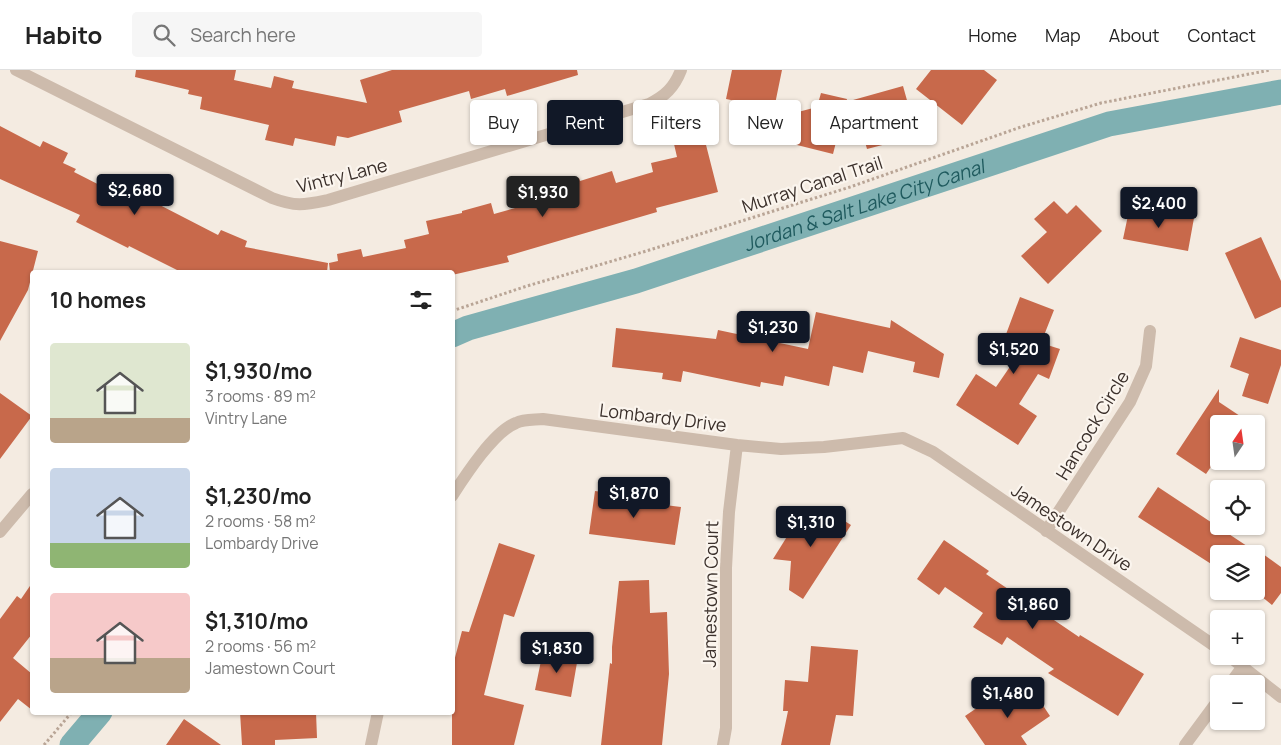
<!DOCTYPE html>
<html lang="en">
<head>
<meta charset="utf-8">
<style>
  :root { --surface:#fff; --page:#f6f6f6; --text:#222; --muted:#767676; --line:#e0e0e0; --accent:#111827 }
  body { margin:0; font-family:Manrope,sans-serif; background:var(--page); color:var(--text); height:100vh; display:flex; flex-direction:column; font-size:19px; white-space:nowrap }
  * { box-sizing:border-box; margin:0 }
  p { font-size:16px; color:var(--muted) }
  .icon { flex:none; width:28px; height:28px; fill:none; stroke:currentColor; stroke-width:2; stroke-linecap:round; stroke-linejoin:round }
  .map { position:relative; flex:1; overflow:hidden }
  .drawer { position:absolute; left:30px; top:200px; width:425px; height:445px; display:flex; flex-direction:column; background:var(--surface); border-radius:5px; box-shadow:0 1px 4px #0004 }
  .drawer>* { flex:none }
  .guide { position:absolute; left:470px; top:30px; width:475px; height:45px; display:flex; gap:10px }
  .needle { width:32px; rotate:13deg }
  .fabs { position:absolute; left:1210px; top:345px; display:grid; gap:10px }
  .fabs a { display:grid; place-items:center; width:55px; height:55px; border-radius:5px; background:var(--surface); box-shadow:0 1px 4px #0004; font-size:25px }
  .price { position:absolute; translate:-50% -42px; padding:0 11px; border-radius:5px; background:var(--accent); color:#fff; font-size:16px; line-height:32px; filter:drop-shadow(0 1px 2px #0008) }
  .price::after { content:''; position:absolute; left:50%; top:30px; width:15px; height:11px; margin-left:-8px; background:inherit; clip-path:polygon(0 0,100% 0,50% 100%) }
  .price.on { background:#222; color:#fff }
  ul { padding:0; list-style:none }
  li { display:flex; align-items:center; gap:15px; height:125px; padding:0 20px }
  li span { display:grid; place-items:center; flex:none; width:140px; height:100px; border-radius:5px; color:#555 }
  li>.icon { margin-inline-start:auto }
  span .icon { width:60px; height:60px; fill:#fffc; stroke-width:1 }
  li b { font-size:21px }
  h2 { display:flex; justify-content:space-between; align-items:center; height:60px; padding:0 20px; font-size:21px }
  .pill { padding:0 18px; border-radius:5px; background:var(--surface); box-shadow:0 1px 4px #0004; font-size:18px; line-height:45px }
  .pill.on { background:var(--accent); color:#fff }
  header { display:flex; align-items:center; gap:30px; box-sizing:border-box; height:70px; padding:0 25px; background:var(--surface); border-bottom:1px solid var(--line) }
  header strong { font-size:24px }
  nav { display:flex; gap:28px; margin-inline-start:auto; font-size:18px }
  .search { width:350px; height:45px; background:var(--page); display:flex; align-items:center; gap:12px; box-sizing:border-box; padding:0 18px; border-radius:5px; color:var(--muted); font-size:19px }
  .map>svg:first-child { display:block }
</style>
</head>
<body>
<header>
<strong>Habito</strong>
<div class="search"><svg class="icon" aria-label="search" viewBox="0 0 24 24"><circle cx="10" cy="10" r="6"/><path d="M15 15l6 6"/></svg>Search here</div>
<nav><a>Home</a><a>Map</a><a>About</a><a>Contact</a></nav>
</header>
<div class="map">
<svg width="1281" height="675" viewBox="0 0 1281 675">
  <rect width="100%" height="100%" fill="#f4ebe1"/>
  <g fill="none" stroke-linecap="round" stroke-linejoin="round">
    <g stroke="#7fb0b2" stroke-width="25">
      <path id="s1" d="M452 265 468 258 636 211 1109 54 1281 22"/>
      <path d="M72 675 100 642"/>
    </g>
  </g>
  <path fill="#c8694b" d="M136 0H236L234 10 271 18 274 6 294 11 292 18 367 33 360 10 392 0H577L578 5 507 26 505 19 471 29 469 21 399 41 402 52 348 68 337 66 335 76 295 68 293 76 265 70 269 55 200 39 202 27 188 24 189 20 135 7Z
    M732 0H782L774 39 726 29Z
    M931 0H984L997 10 962 55 916 19Z
    M903 16 917 66 867 79 853 30Z
    M821 23 847 29 833 84 777 70 783 46 817 37Z
    M0 56 40 77 43 71 68 83 63 93 76 99 74 102 123 127 128 117 153 129 152 131 218 165 221 160 247 171 245 177 328 193 327 202H181L129 176 128 178 76 152 80 145 0 109Z
    M704 67 718 122 656 138 657 142 507 186 509 192 452 205V202H330L329 193 338 191 337 184 361 179 363 187 406 178 404 170 429 164 426 151 462 143V141L491 133 494 144 557 126 554 115 579 108 580 111 612 101 616 113 653 102 651 93 677 87 674 74Z
    M1054 131 1067 144 1076 135 1102 161 1048 214 1021 186 1047 162 1034 149Z
    M1130 136 1194 148 1188 181 1123 169Z
    M1261 167 1281 211V237L1255 249 1225 183Z
    M0 171 38 181 28 220 0 271Z
    M1020 227 1054 240 1041 273 1060 279 1049 309 1038 304 1019 334 1037 346 1018 375 956 335 976 304 996 317 1020 282 1002 275Z
    M816 242 890 258 891 250 944 284 939 308 913 302 915 292 868 281 863 303 833 296 829 316 785 306 783 316 761 312 760 317 683 301 681 312 662 309 663 303 612 297 616 258 716 269 718 260 808 279Z
    M1240 267 1281 280V295L1268 334 1242 326 1249 304 1230 297Z
    M1219 319V332L1252 354H1219V385L1206 404 1176 384Z
    M0 323 32 346 0 389Z
    M1158 417 1256 482V479L1281 497V523L1272 535 1256 522V484H1219V499L1138 447Z
    M595 421 625 425V430L681 437 675 475 589 464Z
    M824 438 851 455 803 529 789 520 791 491 773 489 803 441 817 450Z
    M944 470 989 501 986 504 1079 567 1080 565 1144 604 1118 646 1048 603 1054 599 1007 567 1002 575 973 557 983 543 945 517 939 525 917 509Z
    M499 473 535 485 514 547 504 544 484 625 524 635 514 675H452V599L462 561 469 562Z
    M649 510 650 543 667 542 669 604 662 675H601L610 593 612 594V577L619 511Z
    M32 513V564L13 588 32 604V640L18 629 0 652V549L17 526 21 529Z
    M811 576 858 580 853 646 836 645 830 675H781L788 641H783L785 610 808 612Z
    M543 581 578 587 571 627 535 620Z
    M1030 616 1050 646 1021 666 1027 675H985L965 646 996 625 1002 635Z
    M240 642H316L317 668 275 670V675H242Z
    M184 649 221 675H166Z"/>
  <g fill="none" stroke-linecap="round" stroke-linejoin="round">
    <path stroke="#b9a596" stroke-width="3" stroke-dasharray="2.5 2.5" stroke-linecap="butt" d="M452 241 527 216 643 182 850 117 1021 57 1101 33 1270 0
      M44 675 72 642"/>
    <path stroke="#cdbbac" stroke-width="12" d="M16 0 272 128C296 137 304 135 328 130L649 34C665 26 674 18 681 0
      M452 426C465 406 494 361 516 353 524 349 534 350 543 349L737 375 781 379 824 377 903 368 933 382 1219 579
      M1046 461 1130 332 1146 296 1150 261
      M0 462 32 424
      M1229 586 1281 627
      M1230 614 1243 596
      M371 675 378 642
      M723 675 726 658V498L729 442 737 375
      M1185 675 1219 629"/>
  </g>
  <g text-anchor="middle" dominant-baseline="central" stroke-width="4.5" stroke-linejoin="round" paint-order="stroke">
    <g font-size="18" fill="#3b302b" stroke="#fbf5ee">
      <text transform="translate(342 105) rotate(-14)">Vintry Lane</text>
      <text transform="translate(812 114) rotate(-18)">Murray Canal Trail</text>
      <text transform="translate(663 347) rotate(7)">Lombardy Drive</text>
      <text transform="translate(1092 355) rotate(-59)">Hancock Circle</text>
      <text transform="translate(1072 457) rotate(34)">Jamestown Drive</text>
      <text transform="translate(710 524) rotate(-89)">Jamestown Court</text>
    </g>
    <g font-size="19" font-style="italic" fill="#1f5a5e" stroke="#fbf5ee">
      <text stroke="none"><textPath href="#s1" startOffset="432">Jordan &amp; Salt Lake City Canal</textPath></text>
    </g>
  </g>
</svg>
<div class="fabs">
<a><svg class="needle" viewBox="-14 -14 28 28"><path d="M0-13l5 13h-10z" fill="#e53935"/><path d="M0 13l5-13h-10z" fill="#767676"/></svg></a>
<a><svg class="icon" aria-label="locate" viewBox="0 0 24 24"><circle cx="12" cy="12" r="6"/><path d="M12 2v4M12 18v4M2 12h4M18 12h4"/></svg></a>
<a><svg class="icon" aria-label="layers" viewBox="0 0 24 24"><path d="M12 4l9 5-9 5-9-5zM3 14l9 5 9-5"/></svg></a>
<a>+</a>
<a>−</a>
</div>
<b class="price" style="left:135px;top:146px">$2,680</b>
<b class="price on" style="left:543px;top:148px">$1,930</b>
<b class="price" style="left:1159px;top:159px">$2,400</b>
<b class="price" style="left:773px;top:283px">$1,230</b>
<b class="price" style="left:1014px;top:305px">$1,520</b>
<b class="price" style="left:634px;top:449px">$1,870</b>
<b class="price" style="left:811px;top:478px">$1,310</b>
<b class="price" style="left:1033px;top:560px">$1,860</b>
<b class="price" style="left:557px;top:604px">$1,830</b>
<b class="price" style="left:1008px;top:649px">$1,480</b>
<div class="guide">
<a class="pill">Buy</a>
<a class="pill on">Rent</a>
<a class="pill">Filters</a>
<a class="pill">New</a>
<a class="pill">Apartment</a>
</div>
<section class="drawer">
<h2>10 homes<svg class="icon" aria-label="filters" viewBox="0 0 24 24"><path d="M4 7h16M4 17h16"/><circle cx="9" cy="7" r="2"/><circle cx="15" cy="17" r="2"/></svg></h2>
<ul>
<li><span style="background:linear-gradient(#dfe7d0 75%,#b9a48a 0)"><svg class="icon" aria-label="home" viewBox="0 0 24 24"><path d="M3 11l9-7 9 7M6 9v11h12V9"/></svg></span><div><b>$1,930/mo</b><p>3 rooms · 89 m²</p><p>Vintry Lane</p></div></li>
<li><span style="background:linear-gradient(#c9d6e8 75%,#8fb573 0)"><svg class="icon" aria-label="home" viewBox="0 0 24 24"><path d="M3 11l9-7 9 7M6 9v11h12V9"/></svg></span><div><b>$1,230/mo</b><p>2 rooms · 58 m²</p><p>Lombardy Drive</p></div></li>
<li><span style="background:linear-gradient(#f6c9c9 65%,#b9a48a 0)"><svg class="icon" aria-label="home" viewBox="0 0 24 24"><path d="M3 11l9-7 9 7M6 9v11h12V9"/></svg></span><div><b>$1,310/mo</b><p>2 rooms · 56 m²</p><p>Jamestown Court</p></div></li>
</ul>
</section>
</div>
</body>
</html>
